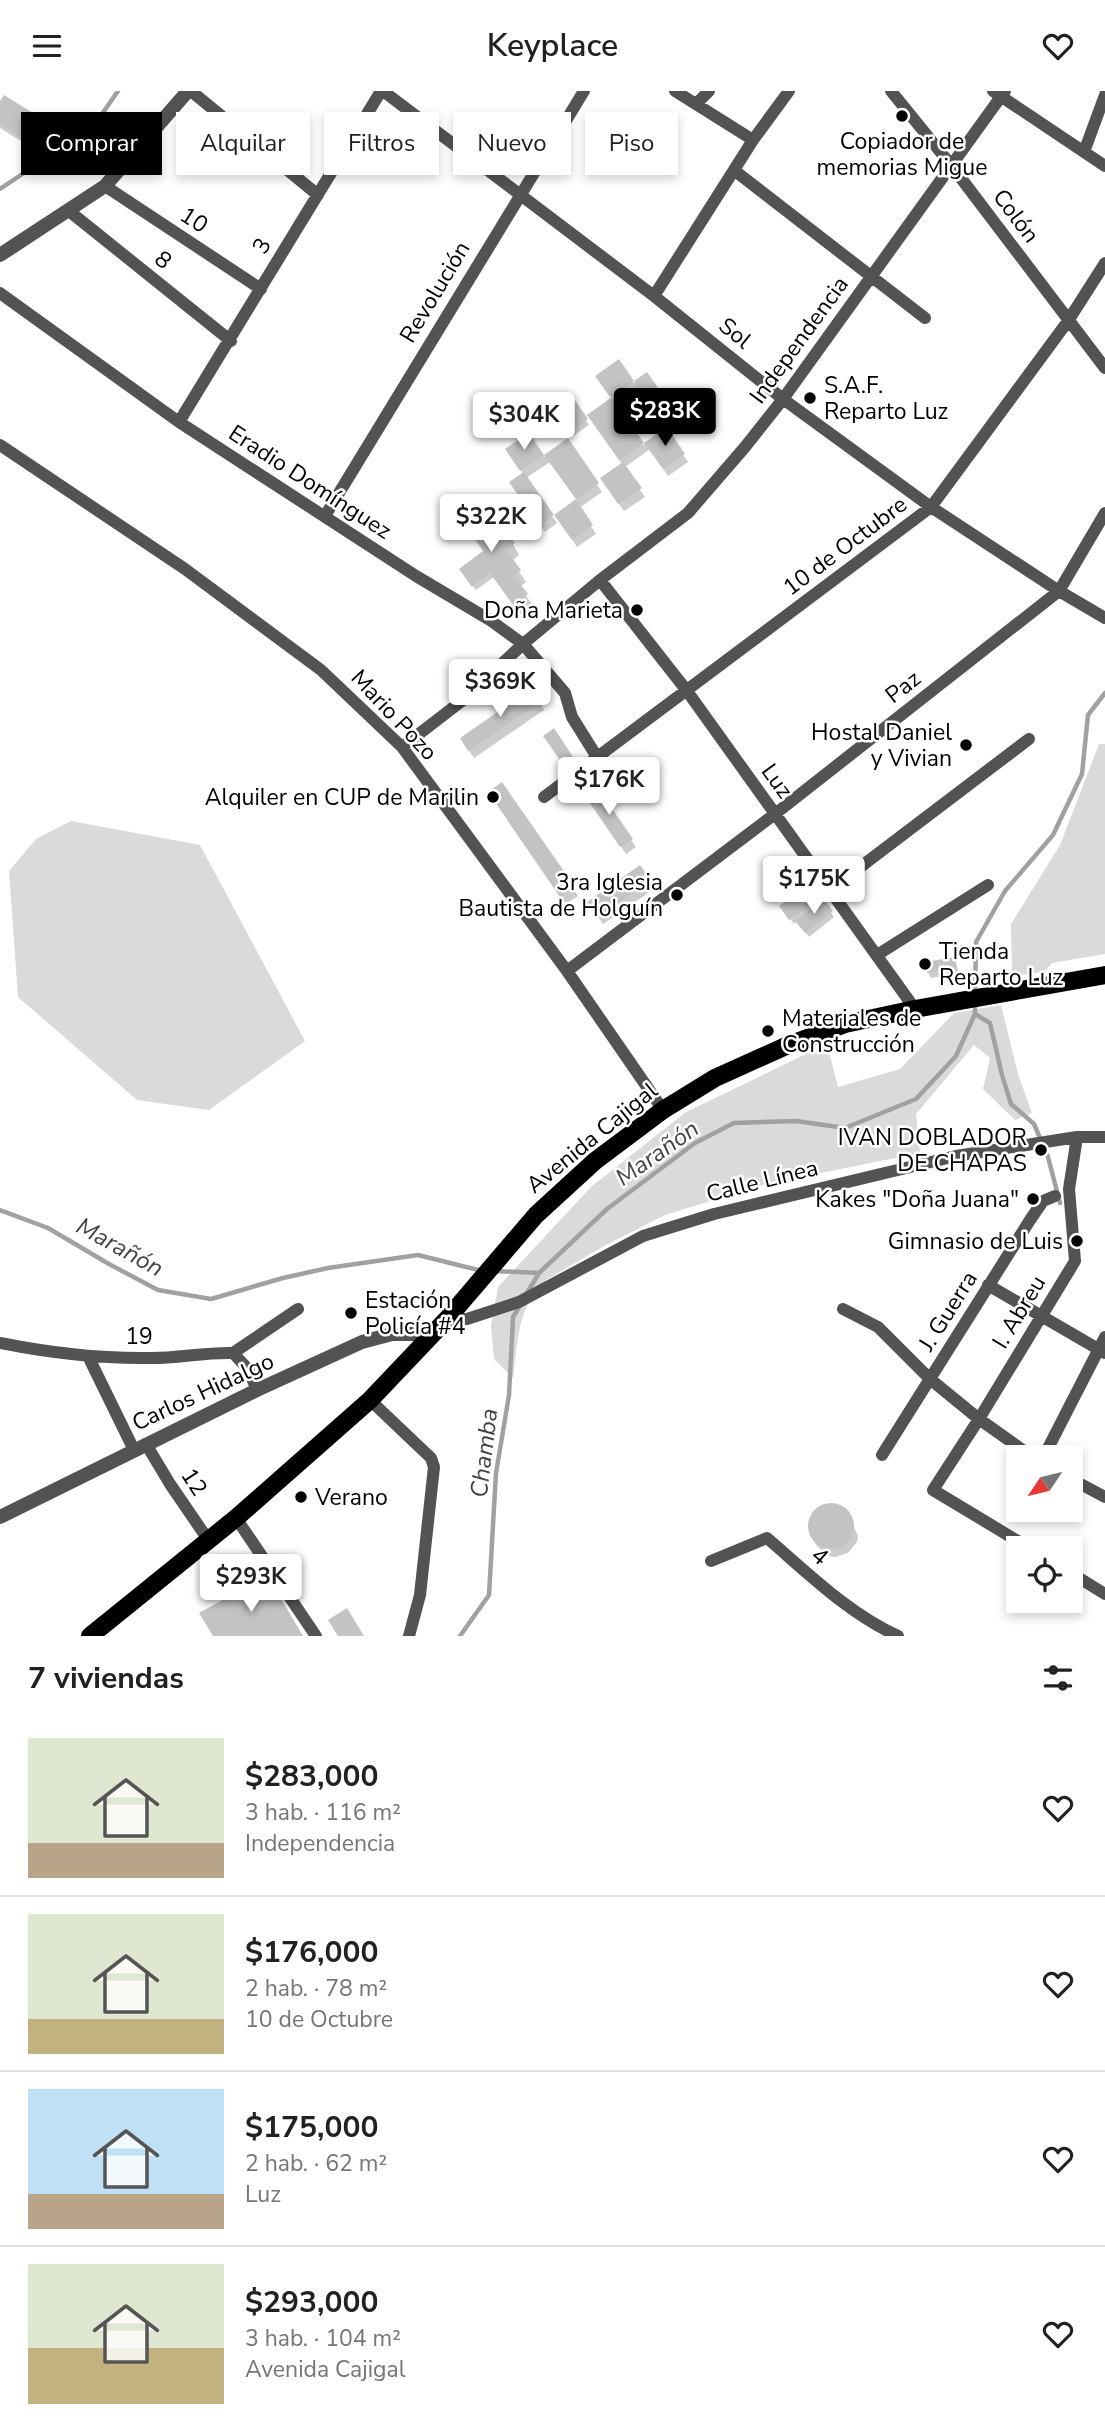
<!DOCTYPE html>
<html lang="es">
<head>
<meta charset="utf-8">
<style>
  :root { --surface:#fff; --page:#f2f2f2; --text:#202124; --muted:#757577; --line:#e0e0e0; --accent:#000 }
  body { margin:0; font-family:"Nunito Sans",sans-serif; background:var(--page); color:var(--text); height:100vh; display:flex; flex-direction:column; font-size:26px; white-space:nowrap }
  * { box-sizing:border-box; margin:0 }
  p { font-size:23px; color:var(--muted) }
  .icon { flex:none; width:38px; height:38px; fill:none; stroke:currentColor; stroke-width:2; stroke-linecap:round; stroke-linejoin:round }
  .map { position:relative; height:1545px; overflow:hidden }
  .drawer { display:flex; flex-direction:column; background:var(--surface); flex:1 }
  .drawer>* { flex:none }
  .banner { position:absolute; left:21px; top:21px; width:700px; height:63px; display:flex; gap:14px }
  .needle { width:46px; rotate:235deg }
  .fabs { position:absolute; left:1006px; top:1354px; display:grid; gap:14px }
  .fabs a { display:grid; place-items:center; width:77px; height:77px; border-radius:0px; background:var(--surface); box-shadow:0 4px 10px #0003; font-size:35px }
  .price { position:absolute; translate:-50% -60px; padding:0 16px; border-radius:7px; background:#fff; color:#222; font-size:23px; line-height:46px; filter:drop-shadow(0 2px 4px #0008) }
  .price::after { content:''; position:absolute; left:50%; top:42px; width:21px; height:16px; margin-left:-10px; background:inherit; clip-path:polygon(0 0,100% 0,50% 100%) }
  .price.current { background:var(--accent); color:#fff }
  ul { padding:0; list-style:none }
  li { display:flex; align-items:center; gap:21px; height:175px; padding:0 28px }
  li+li { border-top:2px solid var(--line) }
  li span { display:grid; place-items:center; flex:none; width:196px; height:140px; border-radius:0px; color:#555 }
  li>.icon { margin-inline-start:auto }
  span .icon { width:84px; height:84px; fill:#fffc; stroke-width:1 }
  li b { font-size:30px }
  h2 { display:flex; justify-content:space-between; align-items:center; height:84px; padding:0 28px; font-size:30px }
  .chip { padding:0 24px; border-radius:0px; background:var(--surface); box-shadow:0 4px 10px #0003; font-size:24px; line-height:63px }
  .chip.current { background:var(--accent); color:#fff }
  header { display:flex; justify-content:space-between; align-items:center; height:91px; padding:0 28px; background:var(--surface); font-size:32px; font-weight:600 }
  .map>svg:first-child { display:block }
</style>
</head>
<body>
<header><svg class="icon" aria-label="menu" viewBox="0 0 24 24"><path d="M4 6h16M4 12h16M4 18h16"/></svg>Keyplace<svg class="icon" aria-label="heart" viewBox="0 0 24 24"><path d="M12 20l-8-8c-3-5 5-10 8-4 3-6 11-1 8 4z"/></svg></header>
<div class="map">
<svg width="1105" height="1545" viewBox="0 0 1105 1545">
  <rect width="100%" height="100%" fill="#fff"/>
  <path fill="#dadada" d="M1099 653H1105V863L1052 872 1044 881 1012 885 1011 833 1060 754Z
    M71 730 200 754 305 950 209 1019 137 1009 18 906 9 780 36 748Z
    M1001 914 1018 983 1032 1022 1015 1029 983 998 990 967 974 954 916 1023 920 1062 766 1093 665 1124 606 1154 546 1189C517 1216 518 1250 513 1287L494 1268 491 1235 498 1196 591 1096 686 1021 827 953 838 996 900 978 954 922Z"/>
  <path fill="#0003" fill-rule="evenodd" d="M0 14 45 32 50 40 37 60 0 37Z
    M618 270 634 292 646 283 677 328 682 336 670 344 688 371 668 385 650 358 625 376 645 406 624 420 607 396 622 373 594 333 613 308 602 293ZM640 297 668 337 643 354 615 314Z
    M555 326 586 329 589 334 570 347Z
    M528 344 544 366 567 349 602 401 579 417 596 443 577 456 556 424 577 409 550 371 526 387 557 432 545 441 516 399 523 383 512 367Z
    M485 434 513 453 519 464 512 470 526 491 520 496 533 515 521 524 494 486 476 499 464 484 485 461Z
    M540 611 544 619 474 667 466 656Z
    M495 709 573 797 578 805 566 813Z
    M592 713 631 749 636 756 626 763Z
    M640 776 654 798 603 833 593 819Z
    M821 806 834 826 809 846 797 830 794 833 784 820Z
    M954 868 959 882 931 887 928 882Z
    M828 1413 843 1417 848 1422 858 1445 857 1451 848 1462 835 1466 828 1465 817 1455 812 1446 809 1432 815 1419Z"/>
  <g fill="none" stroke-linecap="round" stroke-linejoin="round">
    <path stroke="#a1a1a1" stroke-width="4.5" d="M0 98 93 36 118 0
      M975 902 976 851 1005 800 1053 744 1082 683 1088 624 1105 602
      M975 923 990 932 1002 984 1011 1013 1034 1033 1048 1066 1060 1112
      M0 1119 48 1137 109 1173 158 1199 211 1208 283 1187 328 1177 418 1164 482 1180
      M494 1180 539 1182
      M527 1202 539 1182 607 1118 695 1052 734 1032 796 1030 845 1037 916 1008 956 965 975 923V911
      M460 1545 489 1504 496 1382 509 1304 513 1226 521 1213"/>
  </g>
  <path fill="#c3c3c3" d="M4 4 46 30 32 53 0 33V10Z
    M619 268 634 290 610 306 595 285Z
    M647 281 679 327 667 336 634 290Z
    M572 305 588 328 566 343 550 320Z
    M612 306 644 352 619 369 587 324Z
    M667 336 685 363 663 378 644 352Z
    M529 342 544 364 520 380 505 358Z
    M568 347 599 392 576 408 593 434 572 449 554 424 539 434 509 391 524 381 554 424 576 408 544 364Z
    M623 371 642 397 618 413 600 387Z
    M471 411 486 431 494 425 515 452 506 459 521 479 514 485 528 503 513 514 490 482 472 496 459 478 483 460 456 422Z
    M532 597 541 610 468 660 460 647Z
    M554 637 577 672 567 679 543 645Z
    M502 691 575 796 560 806 488 701Z
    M597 696 633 748 620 756 585 705Z
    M640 774 651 789 597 827 587 811Z
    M812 791 823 805 789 829 779 815Z
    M824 808 833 820 805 842 795 830Z
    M955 866 957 877 927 882 925 871Z
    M808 1435a23 23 0 1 1 46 0a23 23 0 1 1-46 0Z
    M267 1484 303 1545H213L199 1522Z
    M347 1517 364 1545H338L328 1529Z"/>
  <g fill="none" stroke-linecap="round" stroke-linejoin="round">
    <path stroke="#535353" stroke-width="12" d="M191 0 318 104
      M383 0 654 205 783 308 931 416 1059 500 1105 527
      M675 0 753 49
      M891 0 951 74 1105 277
      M993 0 1105 75
      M696 13 709 0
      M1084 61 1105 4
      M735 80 925 227
      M105 95 261 198
      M69 120 231 250
      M0 202 179 331 416 485 490 529 523 553 565 602 572 626 597 666
      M654 205 753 49 789 0
      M179 331 381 0
      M0 354 185 478 321 579 402 656 567 880 663 1019
      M325 425 584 0
      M600 489 687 600 915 918
      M402 656 463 609 523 553 600 489 688 422 745 356 783 308 1005 0
      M544 706 931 416 1068 230 1105 172
      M830 799 1029 648
      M877 864 988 794
      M567 880 775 723 1059 500 1105 422
      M988 1194 1105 1262
      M843 1218 878 1236 930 1288 979 1328 1034 1367
      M447 1228H467L519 1211 643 1145 714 1123 956 1065 1077 1046H1105
      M0 1252C50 1262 101 1268 152 1267 179 1267 206 1261 233 1262L248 1278 257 1299
      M233 1262 298 1218
      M88 1265 134 1359
      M370 1309 431 1367 434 1376 420 1504 409 1545
      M146 1353 170 1393 209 1450
      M882 1364 1030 1129 1043 1110 1055 1105
      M1043 1367 1105 1246
      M1071 1388 1105 1406
      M236 1427 316 1545
      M1031 1458 933 1399 979 1328 1075 1170 1069 1098 1077 1046
      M711 1470 767 1447C809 1483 848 1522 898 1545
      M1071 1482 1105 1503"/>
    <path stroke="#535353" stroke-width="14" d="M0 164 105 95 188 0
      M0 1426 257 1299 362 1251 392 1243H432"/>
    <path stroke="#000" stroke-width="18" d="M90 1545 236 1427 370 1309 447 1228 536 1124 595 1070 663 1019 715 987 786 955 845 933 915 918 1105 884"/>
  </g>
  <g fill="#000" stroke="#fff" stroke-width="2.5">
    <circle cx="902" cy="25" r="7"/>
    <circle cx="810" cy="307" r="7"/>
    <circle cx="637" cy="519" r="7"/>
    <circle cx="966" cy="654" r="7"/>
    <circle cx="493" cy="706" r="7"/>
    <circle cx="677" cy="804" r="7"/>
    <circle cx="925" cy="873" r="7"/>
    <circle cx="768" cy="940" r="7"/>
    <circle cx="1041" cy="1059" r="7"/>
    <circle cx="1033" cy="1108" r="7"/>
    <circle cx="1077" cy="1150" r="7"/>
    <circle cx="351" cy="1222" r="7"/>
    <circle cx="301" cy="1406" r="7"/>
  </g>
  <g text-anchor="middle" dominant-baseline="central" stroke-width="5" stroke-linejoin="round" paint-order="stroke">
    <g font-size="23" fill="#000" stroke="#fff" text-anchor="end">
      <text x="902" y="50" text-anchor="middle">Copiador de<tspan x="902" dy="26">memorias Migue</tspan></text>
      <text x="824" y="294" text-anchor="start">S.A.F.<tspan x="824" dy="26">Reparto Luz</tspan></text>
      <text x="623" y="519">Doña Marieta</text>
      <text x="952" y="641">Hostal Daniel<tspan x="952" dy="26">y Vivian</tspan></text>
      <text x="479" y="706">Alquiler en CUP de Marilin</text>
      <text x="663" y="791">3ra Iglesia<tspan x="663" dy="26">Bautista de Holguín</tspan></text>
      <text x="939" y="860" text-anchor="start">Tienda<tspan x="939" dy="26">Reparto Luz</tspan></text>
      <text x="782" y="927" text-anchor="start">Materiales de<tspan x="782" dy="26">Construcción</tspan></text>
      <text x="1027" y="1046">IVAN DOBLADOR<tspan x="1027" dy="26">DE CHAPAS</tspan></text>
      <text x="1019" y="1108">Kakes "Doña Juana"</text>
      <text x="1063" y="1150">Gimnasio de Luis</text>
      <text x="365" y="1209" text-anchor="start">Estación<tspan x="365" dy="26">Policía #4</tspan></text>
      <text x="315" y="1406" text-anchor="start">Verano</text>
    </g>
    <g font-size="23" fill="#000" stroke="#fff">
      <text transform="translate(1016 125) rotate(53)">Colón</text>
      <text transform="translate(194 129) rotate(33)">10</text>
      <text transform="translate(262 155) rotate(-59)">3</text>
      <text transform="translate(163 169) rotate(39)">8</text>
      <text transform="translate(435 201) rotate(-59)">Revolución</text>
      <text transform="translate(735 242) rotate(39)">Sol</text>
      <text transform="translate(799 249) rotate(-54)">Independencia</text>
      <text transform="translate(310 391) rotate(33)">Eradio Domínguez</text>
      <text transform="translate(845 455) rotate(-37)">10 de Octubre</text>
      <text transform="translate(903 596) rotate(-38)">Paz</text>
      <text transform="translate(394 624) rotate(47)">Mario Pozo</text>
      <text transform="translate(777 690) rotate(54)">Luz</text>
      <text transform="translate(592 1047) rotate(-39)">Avenida Cajigal</text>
      <text transform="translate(762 1090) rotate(-14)">Calle Línea</text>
      <text transform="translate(948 1220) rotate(-58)">J. Guerra</text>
      <text transform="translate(1019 1221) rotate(-59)">I. Abreu</text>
      <text x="139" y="1245">19</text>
      <text transform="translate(203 1301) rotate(-25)">Carlos Hidalgo</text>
      <text transform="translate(194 1391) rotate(57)">12</text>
      <text transform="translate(820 1465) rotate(41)">4</text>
    </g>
    <g font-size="24" font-style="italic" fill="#424242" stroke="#fff">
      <text transform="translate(657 1062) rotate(-35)">Marañón</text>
      <text transform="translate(120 1156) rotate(29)">Marañón</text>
      <text transform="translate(484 1362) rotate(-83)">Chamba</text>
    </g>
  </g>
</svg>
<div class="fabs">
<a><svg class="needle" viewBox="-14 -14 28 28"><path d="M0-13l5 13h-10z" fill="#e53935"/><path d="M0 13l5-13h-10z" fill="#757577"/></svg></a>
<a><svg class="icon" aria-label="locate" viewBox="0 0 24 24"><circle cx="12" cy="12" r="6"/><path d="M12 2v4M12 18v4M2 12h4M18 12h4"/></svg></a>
</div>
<b class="price current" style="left:665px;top:357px">$283K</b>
<b class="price" style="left:524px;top:361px">$304K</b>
<b class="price" style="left:491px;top:463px">$322K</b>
<b class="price" style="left:500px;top:628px">$369K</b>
<b class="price" style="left:609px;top:726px">$176K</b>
<b class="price" style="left:814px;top:825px">$175K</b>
<b class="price" style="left:251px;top:1523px">$293K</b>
<div class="banner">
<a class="chip current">Comprar</a>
<a class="chip">Alquilar</a>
<a class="chip">Filtros</a>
<a class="chip">Nuevo</a>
<a class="chip">Piso</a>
</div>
</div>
<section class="drawer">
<h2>7 viviendas<svg class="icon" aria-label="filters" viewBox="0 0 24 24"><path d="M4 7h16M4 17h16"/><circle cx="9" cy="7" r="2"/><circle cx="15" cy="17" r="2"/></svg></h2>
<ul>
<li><span style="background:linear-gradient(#dfe7d0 75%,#b9a48a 0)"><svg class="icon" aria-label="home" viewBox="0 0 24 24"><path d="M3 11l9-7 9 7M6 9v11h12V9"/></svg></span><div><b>$283,000</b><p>3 hab. · 116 m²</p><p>Independencia</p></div><svg class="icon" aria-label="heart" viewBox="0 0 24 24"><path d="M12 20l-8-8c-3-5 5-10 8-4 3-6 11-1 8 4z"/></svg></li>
<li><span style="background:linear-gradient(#dfe7d0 75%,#c2b280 0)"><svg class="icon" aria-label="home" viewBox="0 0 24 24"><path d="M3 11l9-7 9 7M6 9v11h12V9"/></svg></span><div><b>$176,000</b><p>2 hab. · 78 m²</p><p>10 de Octubre</p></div><svg class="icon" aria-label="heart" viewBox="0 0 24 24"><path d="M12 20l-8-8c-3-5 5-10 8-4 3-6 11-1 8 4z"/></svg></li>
<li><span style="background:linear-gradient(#bfe0f5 75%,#b9a48a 0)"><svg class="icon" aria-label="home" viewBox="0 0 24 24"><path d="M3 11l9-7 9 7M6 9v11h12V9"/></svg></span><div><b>$175,000</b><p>2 hab. · 62 m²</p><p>Luz</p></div><svg class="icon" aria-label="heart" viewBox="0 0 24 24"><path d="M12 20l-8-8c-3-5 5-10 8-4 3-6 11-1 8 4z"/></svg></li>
<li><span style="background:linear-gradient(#dfe7d0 60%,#c2b280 0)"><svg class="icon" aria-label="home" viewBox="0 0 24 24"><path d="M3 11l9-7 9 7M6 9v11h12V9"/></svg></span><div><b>$293,000</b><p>3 hab. · 104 m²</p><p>Avenida Cajigal</p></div><svg class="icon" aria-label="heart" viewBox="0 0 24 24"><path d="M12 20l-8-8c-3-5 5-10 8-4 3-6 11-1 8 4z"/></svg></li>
</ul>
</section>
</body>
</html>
